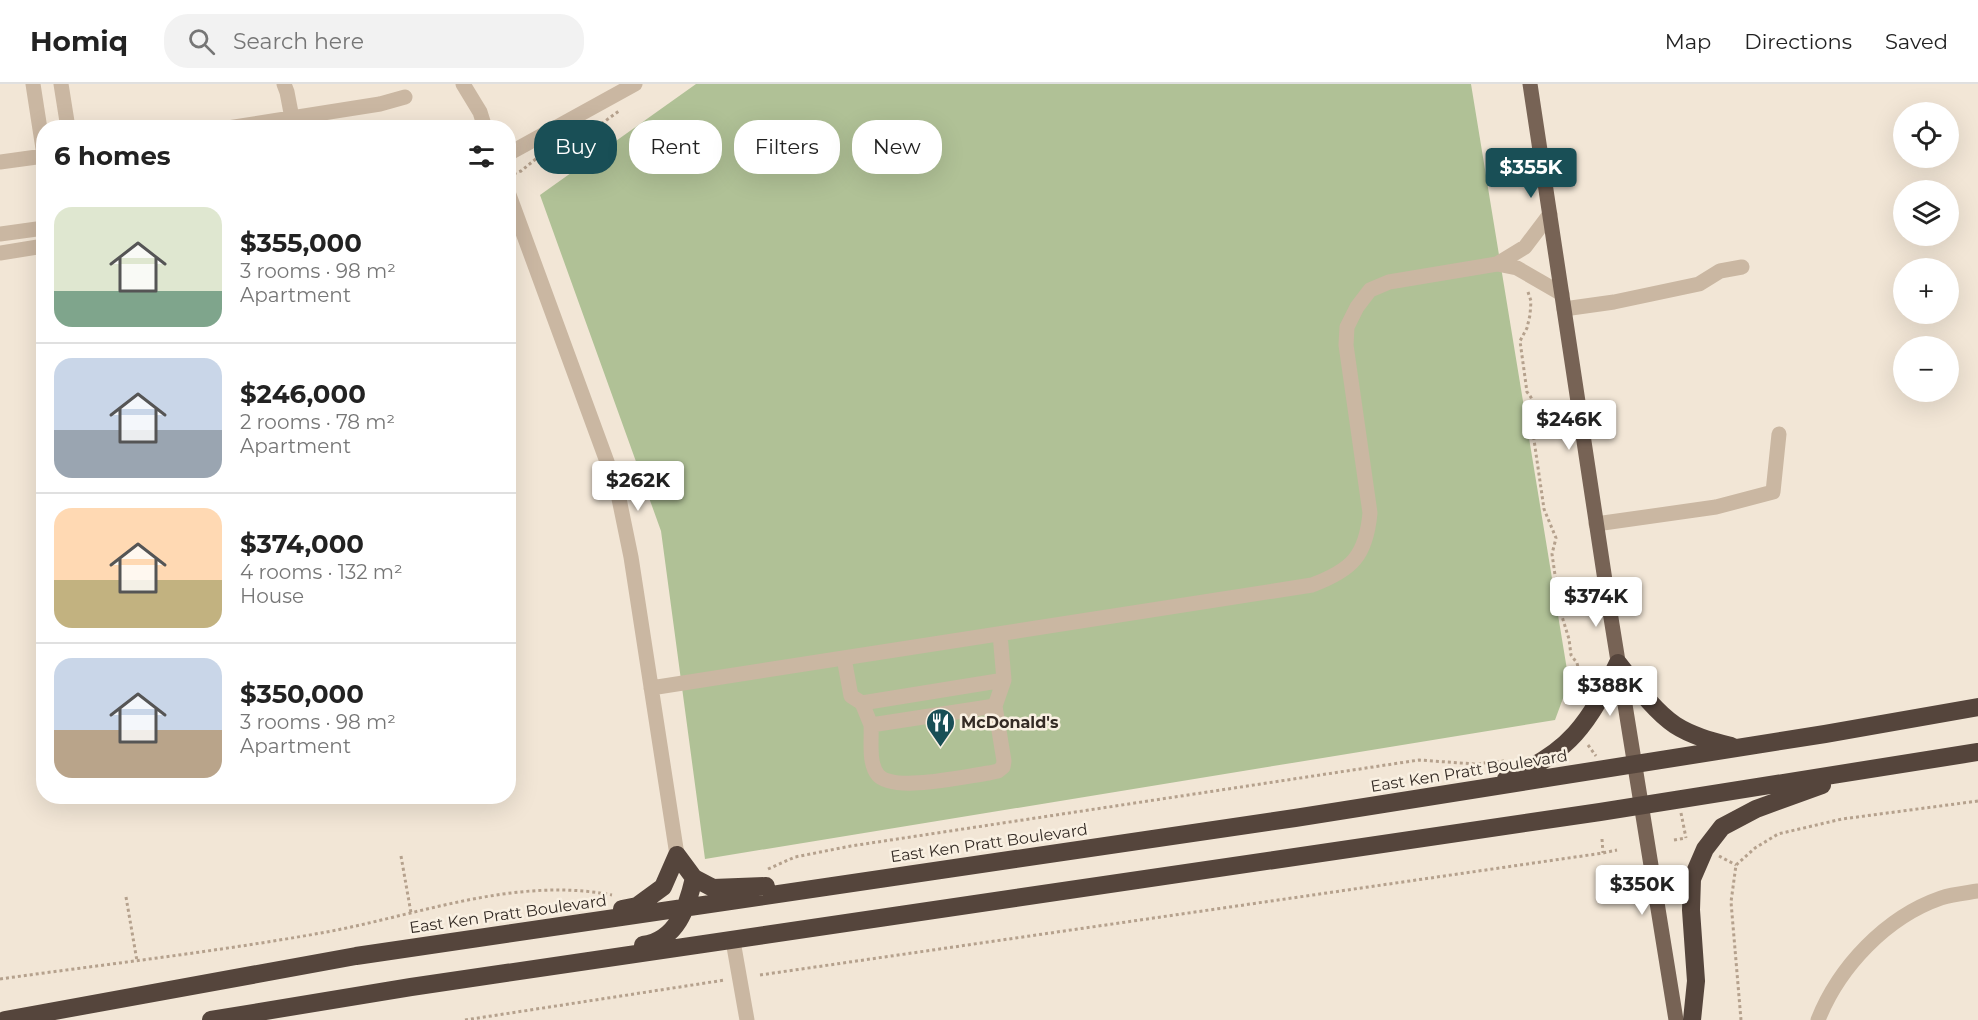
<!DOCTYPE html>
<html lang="en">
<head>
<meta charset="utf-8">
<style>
  :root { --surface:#fff; --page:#f2f2f2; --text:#222; --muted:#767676; --line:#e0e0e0; --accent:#194f56 }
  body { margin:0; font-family:Montserrat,sans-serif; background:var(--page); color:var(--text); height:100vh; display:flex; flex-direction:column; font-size:22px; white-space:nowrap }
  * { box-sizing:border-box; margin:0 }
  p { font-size:20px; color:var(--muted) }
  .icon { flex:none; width:33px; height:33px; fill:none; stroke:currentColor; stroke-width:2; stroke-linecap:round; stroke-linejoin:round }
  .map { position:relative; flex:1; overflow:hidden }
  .sheet { position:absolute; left:36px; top:36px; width:480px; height:684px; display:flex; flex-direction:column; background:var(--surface); border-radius:24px; box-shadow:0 6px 24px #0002 }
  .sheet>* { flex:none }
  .banner { position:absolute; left:534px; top:36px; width:570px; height:54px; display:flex; gap:12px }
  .controls { position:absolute; left:1893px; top:18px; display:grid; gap:12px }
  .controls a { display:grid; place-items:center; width:66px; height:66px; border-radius:50%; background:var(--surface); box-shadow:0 6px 24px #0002; font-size:30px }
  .price { position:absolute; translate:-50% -51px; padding:0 14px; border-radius:6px; background:#fff; color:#222; font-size:20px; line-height:39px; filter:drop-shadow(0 2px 3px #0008) }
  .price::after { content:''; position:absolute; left:50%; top:36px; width:18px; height:14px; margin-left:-9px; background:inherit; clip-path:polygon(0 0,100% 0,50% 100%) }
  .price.selected { background:var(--accent); color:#fff }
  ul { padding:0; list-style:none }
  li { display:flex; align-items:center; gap:18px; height:150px; padding:0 18px }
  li+li { border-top:2px solid var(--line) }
  li span { display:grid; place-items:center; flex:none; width:168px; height:120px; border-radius:18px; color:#555 }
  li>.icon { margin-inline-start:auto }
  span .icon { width:72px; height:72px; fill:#fffc; stroke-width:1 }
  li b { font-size:26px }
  h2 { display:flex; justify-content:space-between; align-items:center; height:72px; padding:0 18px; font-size:26px }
  .tag { padding:0 21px; border-radius:24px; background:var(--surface); box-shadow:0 6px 24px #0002; font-size:21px; line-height:54px }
  .tag.selected { background:var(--accent); color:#fff }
  header { display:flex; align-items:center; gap:36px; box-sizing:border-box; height:84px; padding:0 30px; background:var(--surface); border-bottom:2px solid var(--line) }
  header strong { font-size:28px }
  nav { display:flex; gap:33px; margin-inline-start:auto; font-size:21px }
  .search { width:420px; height:54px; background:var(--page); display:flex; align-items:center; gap:15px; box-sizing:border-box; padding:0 21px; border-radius:24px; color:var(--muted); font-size:22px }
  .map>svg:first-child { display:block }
</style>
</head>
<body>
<header>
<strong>Homiq</strong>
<div class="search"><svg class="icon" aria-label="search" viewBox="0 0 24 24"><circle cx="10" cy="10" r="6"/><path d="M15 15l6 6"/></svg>Search here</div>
<nav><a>Map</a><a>Directions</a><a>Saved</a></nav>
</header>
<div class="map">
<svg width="1978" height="936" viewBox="0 0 1978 936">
  <rect width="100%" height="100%" fill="#f2e6d6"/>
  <path fill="#b0c196" d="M696 0H1471L1569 598 1555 636 705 775 661 447 540 111Z"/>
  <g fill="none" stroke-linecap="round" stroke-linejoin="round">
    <path stroke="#b5a18d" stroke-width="3" stroke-dasharray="3 3" stroke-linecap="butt" d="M508 92 521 87 537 74 553 69 575 59 619 27
      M1528 208 1531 217 1530 231 1527 244 1520 257 1527 308C1535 317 1534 323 1531 335L1544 425 1556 454 1552 470 1560 526 1569 555 1571 571 1577 579 1581 595 1578 617
      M1588 661 1596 672
      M1681 729 1686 754
      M1602 755 1603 769
      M1674 756 1686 754
      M401 772 411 829
      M1719 772 1736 781
      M768 785 795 773 851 762 1419 676 1475 680 1504 677
      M126 813 137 877
      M760 891 1603 769 1617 766
      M0 895C107 880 214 868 321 849 417 832 513 792 612 811
      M465 936 725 896
      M1741 936 1731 818 1736 781 1755 764 1778 750 1842 735 1978 717"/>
    <path stroke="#cab7a2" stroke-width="15" d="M33 0 44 71
      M61 0 68 44
      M284 0 287 8 292 34
      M463 0 480 28 485 44
      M228 44 380 20 405 13
      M508 70 635 0
      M0 78 44 72
      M508 108 617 405 631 473 677 771
      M0 150 44 144
      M0 169 44 162
      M1497 180 1517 184 1562 210
      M1564 225 1614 218 1699 200 1720 187 1742 183
      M1596 440 1716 423 1773 408 1779 350
      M844 574 851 612 862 619 871 641 995 622 1004 596 1000 550
      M651 604 1312 501C1352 486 1366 472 1370 429L1346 261 1347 243 1357 223 1370 206 1389 198 1497 180 1525 163 1550 130
      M862 619 1004 596
      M871 641C872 656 868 679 878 691 893 709 966 692 989 689L998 687 1003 683 1004 677 995 622
      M733 857 747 936
      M1818 936C1839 883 1886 833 1941 814 1953 810 1966 809 1978 807"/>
    <path stroke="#776355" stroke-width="15" d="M1530 0 1606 503 1676 936"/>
    <path stroke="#55453c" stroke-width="18" d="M1506 695C1570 669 1589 639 1618 579 1634 599 1654 627 1675 641 1692 652 1712 657 1731 662
      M677 771 694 794 713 804 766 802
      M622 825 637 822 663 803 677 771
      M643 861C677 856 687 824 694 794
      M5 936 356 872 1295 734 1825 650 1978 623
      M211 936 411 903 1600 728 1978 668
      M1692 936 1696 897 1691 826 1692 795 1705 765 1722 743 1756 725 1822 701"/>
  </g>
  <defs>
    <symbol id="restaurant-pin" viewBox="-11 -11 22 30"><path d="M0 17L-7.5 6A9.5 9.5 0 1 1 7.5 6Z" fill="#194f56" stroke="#f9f0e2"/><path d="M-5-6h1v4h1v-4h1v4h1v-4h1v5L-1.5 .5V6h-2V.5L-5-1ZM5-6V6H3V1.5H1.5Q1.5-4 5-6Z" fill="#fff"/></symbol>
  </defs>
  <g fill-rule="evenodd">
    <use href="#restaurant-pin" x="924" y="622" width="33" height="45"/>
  </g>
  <g text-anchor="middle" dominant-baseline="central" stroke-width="5" stroke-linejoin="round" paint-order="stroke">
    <g font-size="16" font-weight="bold" fill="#342b25" stroke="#f9f0e2" text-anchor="start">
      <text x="961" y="638">McDonald's</text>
    </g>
    <g font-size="16" fill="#342b25" stroke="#f9f0e2">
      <text transform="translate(1469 687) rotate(-9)">East Ken Pratt Boulevard</text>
      <text transform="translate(989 759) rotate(-8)">East Ken Pratt Boulevard</text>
      <text transform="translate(508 830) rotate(-8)">East Ken Pratt Boulevard</text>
    </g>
  </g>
</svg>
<div class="controls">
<a><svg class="icon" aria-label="locate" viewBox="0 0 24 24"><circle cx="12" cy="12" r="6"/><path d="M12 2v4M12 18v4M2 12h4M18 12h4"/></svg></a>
<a><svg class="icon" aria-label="layers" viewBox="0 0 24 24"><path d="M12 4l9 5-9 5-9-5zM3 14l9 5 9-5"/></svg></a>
<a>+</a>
<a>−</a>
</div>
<b class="price selected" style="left:1531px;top:115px">$355K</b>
<b class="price" style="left:1569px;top:367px">$246K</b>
<b class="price" style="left:638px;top:428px">$262K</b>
<b class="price" style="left:1596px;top:544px">$374K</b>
<b class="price" style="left:1610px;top:633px">$388K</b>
<b class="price" style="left:1642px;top:832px">$350K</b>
<div class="banner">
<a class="tag selected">Buy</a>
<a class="tag">Rent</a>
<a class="tag">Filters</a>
<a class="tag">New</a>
</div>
<section class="sheet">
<h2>6 homes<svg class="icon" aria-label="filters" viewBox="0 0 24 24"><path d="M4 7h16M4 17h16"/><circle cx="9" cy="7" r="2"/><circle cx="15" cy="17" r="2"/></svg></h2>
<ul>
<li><span style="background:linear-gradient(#dfe7d0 70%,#7fa58c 0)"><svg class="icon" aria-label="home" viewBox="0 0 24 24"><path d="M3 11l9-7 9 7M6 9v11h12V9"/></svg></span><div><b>$355,000</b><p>3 rooms · 98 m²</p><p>Apartment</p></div></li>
<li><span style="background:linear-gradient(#c9d6e8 60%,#9aa5b1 0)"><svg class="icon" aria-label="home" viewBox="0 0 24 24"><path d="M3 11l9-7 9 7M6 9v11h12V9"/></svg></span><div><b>$246,000</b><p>2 rooms · 78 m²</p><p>Apartment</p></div></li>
<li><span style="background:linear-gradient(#ffd9b3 60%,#c2b280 0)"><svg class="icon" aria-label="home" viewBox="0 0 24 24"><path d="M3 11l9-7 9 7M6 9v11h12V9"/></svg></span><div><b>$374,000</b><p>4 rooms · 132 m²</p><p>House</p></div></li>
<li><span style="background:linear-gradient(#c9d6e8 60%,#b9a48a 0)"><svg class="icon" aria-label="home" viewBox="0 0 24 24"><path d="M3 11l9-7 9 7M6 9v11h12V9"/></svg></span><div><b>$350,000</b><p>3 rooms · 98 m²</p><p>Apartment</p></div></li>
</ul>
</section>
</div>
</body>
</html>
